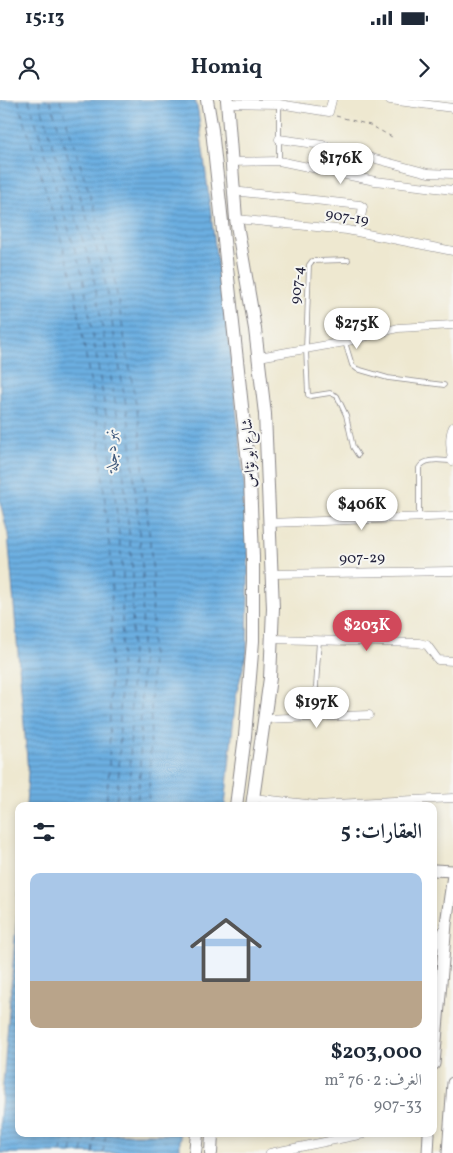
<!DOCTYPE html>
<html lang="ar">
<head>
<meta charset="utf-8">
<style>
  :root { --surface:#fff; --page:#f2f2f3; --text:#1f2937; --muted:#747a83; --accent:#d1495b }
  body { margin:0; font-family:Vollkorn,Amiri,serif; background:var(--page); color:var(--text); direction:rtl; height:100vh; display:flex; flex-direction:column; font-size:19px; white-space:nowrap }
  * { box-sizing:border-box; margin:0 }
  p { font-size:16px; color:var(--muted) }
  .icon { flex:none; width:28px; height:28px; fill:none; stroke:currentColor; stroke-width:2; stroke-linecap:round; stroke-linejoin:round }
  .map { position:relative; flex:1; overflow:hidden; direction:ltr }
  .details { position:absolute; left:15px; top:702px; width:422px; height:335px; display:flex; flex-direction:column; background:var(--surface); border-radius:10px; box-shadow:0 2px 8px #0003; direction:rtl }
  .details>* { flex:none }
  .price { position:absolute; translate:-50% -42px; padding:0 11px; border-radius:18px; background:#fff; color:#222; font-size:16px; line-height:32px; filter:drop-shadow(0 1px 2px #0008) }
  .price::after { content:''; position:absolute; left:50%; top:30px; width:15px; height:11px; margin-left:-8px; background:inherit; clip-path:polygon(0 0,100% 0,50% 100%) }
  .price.current { background:var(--accent); color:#fff }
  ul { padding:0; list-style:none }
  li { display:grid; align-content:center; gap:10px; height:265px; padding:0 15px }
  li span { display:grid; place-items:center; height:155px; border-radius:10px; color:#555 }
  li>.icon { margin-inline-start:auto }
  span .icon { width:90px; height:90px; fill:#fffc; stroke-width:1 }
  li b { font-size:21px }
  h2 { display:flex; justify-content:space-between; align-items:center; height:60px; padding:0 15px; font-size:21px }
  .status { display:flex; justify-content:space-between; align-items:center; height:35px; padding:0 25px; background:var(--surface); direction:ltr }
  .status svg { height:14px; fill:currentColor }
  header { display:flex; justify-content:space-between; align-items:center; height:65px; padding:0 15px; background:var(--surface); font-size:22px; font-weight:700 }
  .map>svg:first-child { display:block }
</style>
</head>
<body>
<div class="status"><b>15:13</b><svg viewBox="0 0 49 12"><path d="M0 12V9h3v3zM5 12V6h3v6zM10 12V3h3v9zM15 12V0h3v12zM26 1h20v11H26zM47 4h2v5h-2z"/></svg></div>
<header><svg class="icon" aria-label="forward" viewBox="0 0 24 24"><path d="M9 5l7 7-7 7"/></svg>Homiq<svg class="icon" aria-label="person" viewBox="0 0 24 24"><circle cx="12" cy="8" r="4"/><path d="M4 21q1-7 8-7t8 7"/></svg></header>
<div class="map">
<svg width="453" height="1053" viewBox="0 0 453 1053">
  <defs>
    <pattern id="water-rules" width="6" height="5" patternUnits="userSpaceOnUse" patternTransform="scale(1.25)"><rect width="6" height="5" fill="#6cafe1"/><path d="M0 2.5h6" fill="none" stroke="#588eb8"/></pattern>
  </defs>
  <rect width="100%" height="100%" fill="#f6f6f2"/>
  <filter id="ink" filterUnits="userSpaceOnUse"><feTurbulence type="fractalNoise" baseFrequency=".02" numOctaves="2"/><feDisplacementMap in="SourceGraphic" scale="10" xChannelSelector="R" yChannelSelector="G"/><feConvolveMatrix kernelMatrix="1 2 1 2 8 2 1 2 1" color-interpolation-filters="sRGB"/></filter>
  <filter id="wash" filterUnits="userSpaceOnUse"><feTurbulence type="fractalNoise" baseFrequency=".0096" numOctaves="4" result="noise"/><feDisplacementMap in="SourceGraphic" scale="20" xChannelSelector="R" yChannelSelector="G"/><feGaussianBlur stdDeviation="1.12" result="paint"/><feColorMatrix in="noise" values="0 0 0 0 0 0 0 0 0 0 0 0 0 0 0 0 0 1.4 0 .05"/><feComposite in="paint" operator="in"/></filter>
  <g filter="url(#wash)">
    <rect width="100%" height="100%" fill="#eee8d0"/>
    <path fill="url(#water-rules)" stroke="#47688e" d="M0 0H195L198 11 220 185 230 249 249 431 247 553 236 595 225 706H26L28 672 8 434 0 402Z
      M19 791V1034H180V1053H0V1020Z"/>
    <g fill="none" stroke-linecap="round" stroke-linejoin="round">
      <path stroke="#405a7d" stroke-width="1" stroke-dasharray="6 5" stroke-linecap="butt" d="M18 0 73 179 98 328 112 475 109 670 106 706
        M29 0 83 176 108 326 123 475 119 671 116 706
        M39 0 93 173 119 325 133 475 130 671 127 706
        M50 0 103 169 129 323 143 475 140 672 137 706
        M60 0 112 166 139 322 153 475 150 672 148 706
        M61 1053 64 1034
        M71 1053 75 1034
        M82 1053 86 1034
        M93 1053 96 1034
        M103 1053 106 1034"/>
    </g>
  </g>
  <g filter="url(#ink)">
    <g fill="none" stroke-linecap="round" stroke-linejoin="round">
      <defs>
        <path id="lane" d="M279 61V4
          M348 160 312 161 309 165 306 249 308 295 311 296 330 293 337 296 346 315 353 347 358 355
          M345 242 352 265 357 269 388 278 444 285
          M419 417V368C425 357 442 361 452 361
          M314 618 319 540"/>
        <path id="street" d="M390 0 453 8
          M227 3 279 4 329 12 332 0
          M279 39 323 45 428 73 453 74
          M231 62 279 61 375 81 453 90
          M232 91 360 105 363 107 358 132
          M236 119 347 130 453 151
          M259 257 345 242 398 228 453 225
          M452 361C451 351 448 337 453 327
          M270 423 453 416
          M272 474 453 471
          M273 539 419 543 427 545 438 560 453 561
          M264 619 369 615
          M253 698 316 705 453 698
          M434 847 444 829
          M270 1053 364 1034"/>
        <path id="secondary" d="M434 770 453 771
          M434 964 446 824 453 775
          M428 1053 429 1034
          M448 1053 453 983"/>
        <path id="primary" d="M207 0 212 30 250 380 253 457V541L245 636 236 706
          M227 0 236 119 255 229 265 314 273 508 270 578 252 706
          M195 1053 197 1034
          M211 1053 212 1034"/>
      </defs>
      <use href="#lane" stroke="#888586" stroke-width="5.5"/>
      <use href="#street" stroke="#888586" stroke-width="9"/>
      <use href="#secondary" stroke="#888586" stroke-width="13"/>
      <use href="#primary" stroke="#888586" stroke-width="14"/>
      <path stroke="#888586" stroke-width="1" stroke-dasharray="4 4" stroke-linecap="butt" d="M336 16 370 25 392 37"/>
      <use href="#lane" stroke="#fff" stroke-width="4"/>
      <use href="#street" stroke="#fff" stroke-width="8"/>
      <use href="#secondary" stroke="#fff" stroke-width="11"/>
      <use href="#primary" stroke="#fff" stroke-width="12"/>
    </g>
  </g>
  <g text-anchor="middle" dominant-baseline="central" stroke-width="4" stroke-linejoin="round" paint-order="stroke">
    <g font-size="15" fill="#22223b" stroke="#f6f6f2">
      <text transform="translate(347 118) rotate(9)">907-19</text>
      <text transform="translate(298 185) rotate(-84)">907-4</text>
      <text transform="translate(250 353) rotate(-93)">شارع ابو نؤاس</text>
      <text transform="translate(362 459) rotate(-1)">907-29</text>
    </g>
    <g font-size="16" font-style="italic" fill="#405a7d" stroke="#f6f6f2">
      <text transform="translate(112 350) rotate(-95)">نهر دجلة</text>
    </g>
  </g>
</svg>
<b class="price" style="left:341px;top:85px">$176K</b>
<b class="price" style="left:357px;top:250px">$275K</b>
<b class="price" style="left:362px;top:431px">$406K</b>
<b class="price current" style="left:367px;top:552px">$203K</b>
<b class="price" style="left:317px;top:629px">$197K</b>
<section class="details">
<h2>العقارات: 5<svg class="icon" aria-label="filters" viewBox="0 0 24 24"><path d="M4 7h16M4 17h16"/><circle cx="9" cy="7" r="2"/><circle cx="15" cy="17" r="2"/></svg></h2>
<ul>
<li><span style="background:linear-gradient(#a9c7e8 70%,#b9a48a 0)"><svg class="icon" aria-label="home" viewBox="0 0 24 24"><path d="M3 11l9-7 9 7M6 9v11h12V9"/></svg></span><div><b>$203,000</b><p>الغرف: 2 · 76 m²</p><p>907-33</p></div></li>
</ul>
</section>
</div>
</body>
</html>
